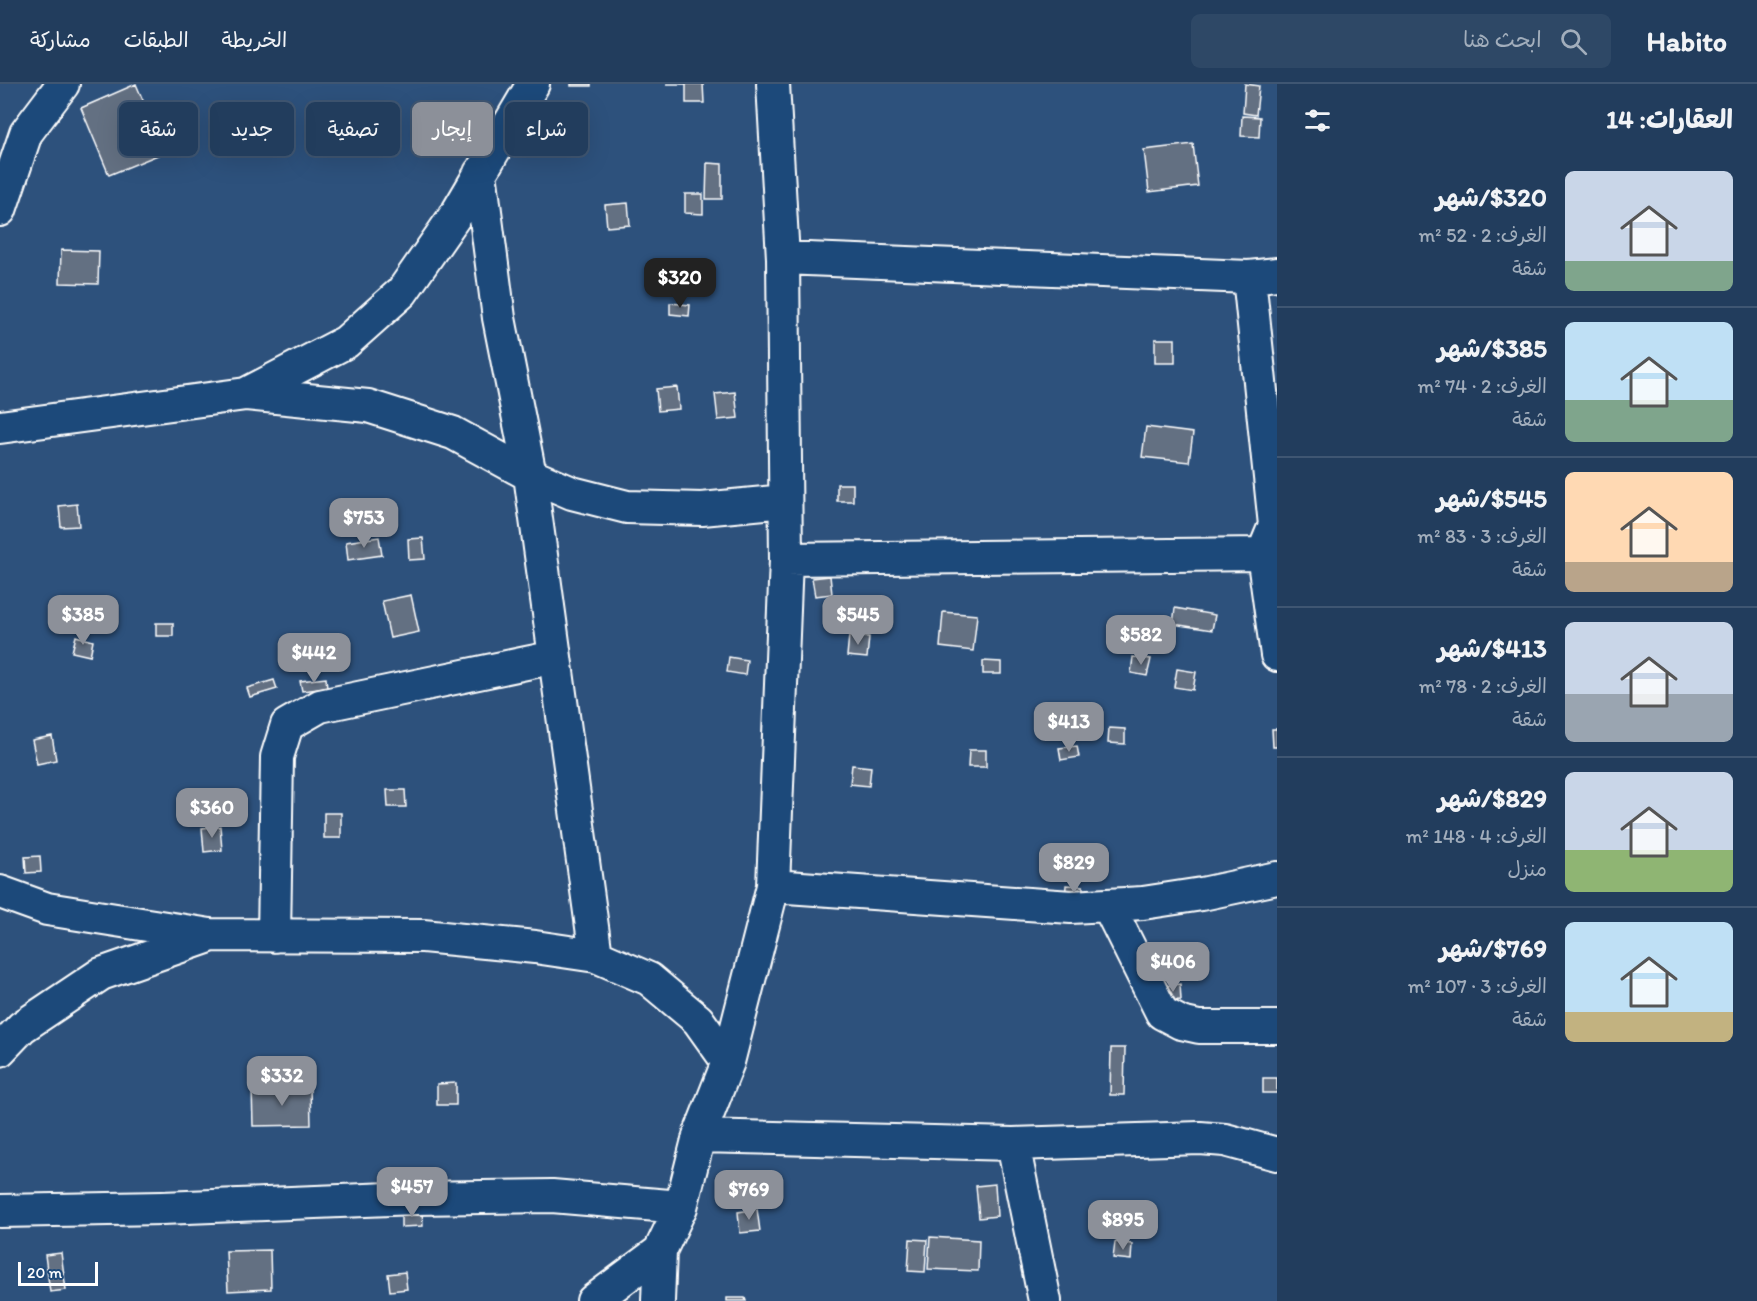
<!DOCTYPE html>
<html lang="ar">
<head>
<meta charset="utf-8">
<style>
  :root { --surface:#223d5d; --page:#2e4866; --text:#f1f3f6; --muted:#a2aebc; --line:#3f5672; --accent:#8c9099 }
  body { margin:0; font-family:Itim,"Playpen Sans Arabic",sans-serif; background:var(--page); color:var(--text); direction:rtl; height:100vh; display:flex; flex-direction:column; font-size:22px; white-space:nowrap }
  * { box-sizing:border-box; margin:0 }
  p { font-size:20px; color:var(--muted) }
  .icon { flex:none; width:33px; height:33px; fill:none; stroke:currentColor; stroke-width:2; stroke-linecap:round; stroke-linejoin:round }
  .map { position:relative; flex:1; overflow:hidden; direction:ltr }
  .side { display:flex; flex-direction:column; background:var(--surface); width:480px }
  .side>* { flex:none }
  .guide { position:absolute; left:18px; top:18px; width:570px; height:54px; direction:rtl; display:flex; gap:12px }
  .scale { position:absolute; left:18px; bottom:15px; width:80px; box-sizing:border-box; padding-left:6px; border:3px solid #fff; border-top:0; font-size:16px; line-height:21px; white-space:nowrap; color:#fff; -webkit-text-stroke:4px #1f4a7a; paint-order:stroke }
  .price { position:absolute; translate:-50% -51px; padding:0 14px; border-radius:12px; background:var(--accent); color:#fff; font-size:20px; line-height:39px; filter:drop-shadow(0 2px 3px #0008) }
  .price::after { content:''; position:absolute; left:50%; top:36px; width:18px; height:14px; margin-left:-9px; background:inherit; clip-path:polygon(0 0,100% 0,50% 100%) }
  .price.selected { background:#222; color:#fff }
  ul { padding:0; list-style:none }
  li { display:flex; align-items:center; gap:18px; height:150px; padding:0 24px }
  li+li { border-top:2px solid var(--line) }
  li span { display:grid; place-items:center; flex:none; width:168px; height:120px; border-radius:9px; color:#555 }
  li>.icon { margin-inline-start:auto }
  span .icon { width:72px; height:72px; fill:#fffc; stroke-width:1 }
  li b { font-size:26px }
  h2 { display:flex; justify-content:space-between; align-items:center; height:72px; padding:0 24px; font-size:26px }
  .pill { padding:0 21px; border-radius:9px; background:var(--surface); box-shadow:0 6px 24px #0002,0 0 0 2px var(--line); font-size:21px; line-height:54px }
  .pill.selected { background:var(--accent); color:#fff }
  header { display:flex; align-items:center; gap:36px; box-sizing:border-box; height:84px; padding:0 30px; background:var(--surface); border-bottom:2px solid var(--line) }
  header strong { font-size:28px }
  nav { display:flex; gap:33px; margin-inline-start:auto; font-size:21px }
  .search { width:420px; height:54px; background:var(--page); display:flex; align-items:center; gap:15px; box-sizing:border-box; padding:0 21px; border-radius:9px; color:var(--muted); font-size:22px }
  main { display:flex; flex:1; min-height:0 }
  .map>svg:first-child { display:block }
</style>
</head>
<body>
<header>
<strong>Habito</strong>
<div class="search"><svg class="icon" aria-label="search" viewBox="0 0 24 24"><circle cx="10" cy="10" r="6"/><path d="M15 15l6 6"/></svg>ابحث هنا</div>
<nav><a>الخريطة</a><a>الطبقات</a><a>مشاركة</a></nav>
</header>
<main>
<section class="side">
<h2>العقارات: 14<svg class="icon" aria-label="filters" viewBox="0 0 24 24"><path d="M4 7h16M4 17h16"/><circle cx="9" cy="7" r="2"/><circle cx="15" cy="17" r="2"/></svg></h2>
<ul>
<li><span style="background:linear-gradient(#c9d6e8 75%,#7fa58c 0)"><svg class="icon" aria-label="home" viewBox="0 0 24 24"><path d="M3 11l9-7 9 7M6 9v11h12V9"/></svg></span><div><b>$320/شهر</b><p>الغرف: 2 · 52 m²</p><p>شقة</p></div></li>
<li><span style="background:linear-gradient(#bfe0f5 65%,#7fa58c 0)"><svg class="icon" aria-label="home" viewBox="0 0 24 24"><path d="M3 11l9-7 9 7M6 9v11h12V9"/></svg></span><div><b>$385/شهر</b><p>الغرف: 2 · 74 m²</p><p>شقة</p></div></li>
<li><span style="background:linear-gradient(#ffd9b3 75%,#b9a48a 0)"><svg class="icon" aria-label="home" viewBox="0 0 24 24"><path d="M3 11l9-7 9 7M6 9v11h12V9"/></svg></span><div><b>$545/شهر</b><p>الغرف: 3 · 83 m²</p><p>شقة</p></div></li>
<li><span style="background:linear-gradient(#c9d6e8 60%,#9aa5b1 0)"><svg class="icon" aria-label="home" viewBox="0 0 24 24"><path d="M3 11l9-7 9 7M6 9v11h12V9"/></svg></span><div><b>$413/شهر</b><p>الغرف: 2 · 78 m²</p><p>شقة</p></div></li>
<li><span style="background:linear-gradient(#c9d6e8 65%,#8fb573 0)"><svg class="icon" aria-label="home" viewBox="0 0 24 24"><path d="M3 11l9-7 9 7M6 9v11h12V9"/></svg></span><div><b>$829/شهر</b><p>الغرف: 4 · 148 m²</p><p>منزل</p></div></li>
<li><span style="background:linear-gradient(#bfe0f5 75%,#c2b280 0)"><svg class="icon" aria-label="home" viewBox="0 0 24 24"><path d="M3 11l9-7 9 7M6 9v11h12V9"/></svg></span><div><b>$769/شهر</b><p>الغرف: 3 · 107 m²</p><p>شقة</p></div></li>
</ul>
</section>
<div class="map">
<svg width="1277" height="1217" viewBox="0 0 1277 1217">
  <rect width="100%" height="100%" fill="#2d517c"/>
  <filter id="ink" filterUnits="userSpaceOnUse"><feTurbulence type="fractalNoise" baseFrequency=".0167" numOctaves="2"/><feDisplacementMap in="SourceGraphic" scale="12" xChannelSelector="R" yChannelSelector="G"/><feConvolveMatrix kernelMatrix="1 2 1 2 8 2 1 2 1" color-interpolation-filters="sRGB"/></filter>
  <g filter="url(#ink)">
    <path fill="#636f82" stroke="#fff" stroke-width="1.5" d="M136 0 165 68 109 91 81 24Z
      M571 0H591V2H571Z
      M686 0H666H703L704 19H686Z
      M1245 0 1259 2 1256 31 1243 29Z
      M1242 32 1260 33 1259 53 1241 52Z
      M1193 60 1198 102 1149 108 1144 66Z
      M707 79 722 80V115H706Z
      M685 110H703V130L685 129Z
      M628 119 630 141 607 143 605 121Z
      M61 166 99 167 98 200 60 199Z
      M670 219 690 221 689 232 670 230Z
      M1155 255H1175V279H1155Z
      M677 303 679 325 658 327 656 305Z
      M735 308 738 334 718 336 715 310Z
      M1146 343 1193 349 1189 378 1142 373Z
      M837 400H853V417H837Z
      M77 420 79 442 61 443 59 422Z
      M379 453 382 471 348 476 346 458Z
      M423 454 425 475 409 476 408 455Z
      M830 492 832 510 815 512 812 494Z
      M411 511 419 548 390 554 382 517Z
      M1175 524 1215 531 1212 546 1173 540Z
      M943 528 977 531 973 567 940 563Z
      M156 539H173V552H156Z
      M849 551 869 553 867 574 847 572Z
      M76 552 93 557 90 572 72 568Z
      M729 573 747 576 745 591 727 588Z
      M1133 573 1151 575 1147 592 1131 589Z
      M983 577 1001 578V590H983Z
      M1177 585 1196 588 1193 606 1174 603Z
      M326 594 327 604 302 607 300 597Z
      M274 596 277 605 250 613 247 604Z
      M1109 644 1125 645V660L1108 659Z
      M1272 645H1277V663H1273Z
      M52 652 56 676 37 680 32 656Z
      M1077 662 1079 673 1061 676 1059 664Z
      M969 666H986V683H968Z
      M852 681 871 683 869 702 850 700Z
      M387 706H405L406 723H388Z
      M324 729H341V754H324Z
      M220 742 222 766 204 768 202 744Z
      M40 772 41 788 26 789 25 773Z
      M1066 801 1083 802 1082 820 1065 819Z
      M1180 900 1181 916 1166 917 1164 902Z
      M1111 964H1125L1124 1011H1110Z
      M1263 994H1277V1009H1263Z
      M456 999V1021H437V1000Z
      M310 1003 311 1041 253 1042 252 1004Z
      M995 1100 997 1132 979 1134 976 1102Z
      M757 1125 760 1147 740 1149 738 1128Z
      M401 1126H422L423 1142 401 1143Z
      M930 1153 979 1156 978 1187 928 1185Z
      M910 1155 927 1156 925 1188 908 1187Z
      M1115 1158 1132 1160 1131 1176 1113 1174Z
      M270 1166 271 1205 228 1207 226 1167Z
      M61 1169 66 1206 50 1208 45 1171Z
      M405 1188 407 1205 390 1207 388 1190Z
      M727 1214H745L746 1217H727Z"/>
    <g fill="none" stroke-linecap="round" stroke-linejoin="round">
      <defs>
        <path id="street" d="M480 89 499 234 530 391 596 872
          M0 126 26 49 63 0
          M783 174 1249 193 1277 190
          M1249 193 1275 441 1263 470 1277 571
          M246 310 368 322 453 349 530 391 572 409 627 423 702 425 785 417
          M0 343 246 310 346 258 402 208 457 129 533 0
          M786 475 1263 470
          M773 802 1071 823 1143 819 1202 810 1277 794
          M0 808 47 825 210 851 423 852 535 863 596 872 649 895 698 936 728 978
          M1108 821 1162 929 1181 939 1199 943H1277
          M274 852 277 673 287 641 320 622 555 573
          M0 966 22 943 101 890 207 853
          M699 1052 1013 1060 1200 1054 1225 1056 1277 1070
          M1013 1060 1045 1217
          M0 1127 162 1124 415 1114 552 1112 681 1123
          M593 1217 660 1167
          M658 1217 660 1167 681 1123 699 1052 728 978 773 802 786 475 783 174 773 0"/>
      </defs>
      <use href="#street" stroke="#fff" stroke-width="36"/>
      <use href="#street" stroke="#1f4a7a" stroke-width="32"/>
    </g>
  </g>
</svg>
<div class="scale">20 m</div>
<b class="price selected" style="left:680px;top:225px">$320</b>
<b class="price" style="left:364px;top:465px">$753</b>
<b class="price" style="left:83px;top:562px">$385</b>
<b class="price" style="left:858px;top:562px">$545</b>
<b class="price" style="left:1141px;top:582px">$582</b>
<b class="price" style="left:314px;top:600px">$442</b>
<b class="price" style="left:1069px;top:669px">$413</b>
<b class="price" style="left:212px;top:755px">$360</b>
<b class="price" style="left:1074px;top:810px">$829</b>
<b class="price" style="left:1173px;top:909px">$406</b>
<b class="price" style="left:282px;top:1023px">$332</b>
<b class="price" style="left:412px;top:1134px">$457</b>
<b class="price" style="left:749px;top:1137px">$769</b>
<b class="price" style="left:1123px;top:1167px">$895</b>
<div class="guide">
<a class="pill">شراء</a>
<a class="pill selected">إيجار</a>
<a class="pill">تصفية</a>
<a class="pill">جديد</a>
<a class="pill">شقة</a>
</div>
</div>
</main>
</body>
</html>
